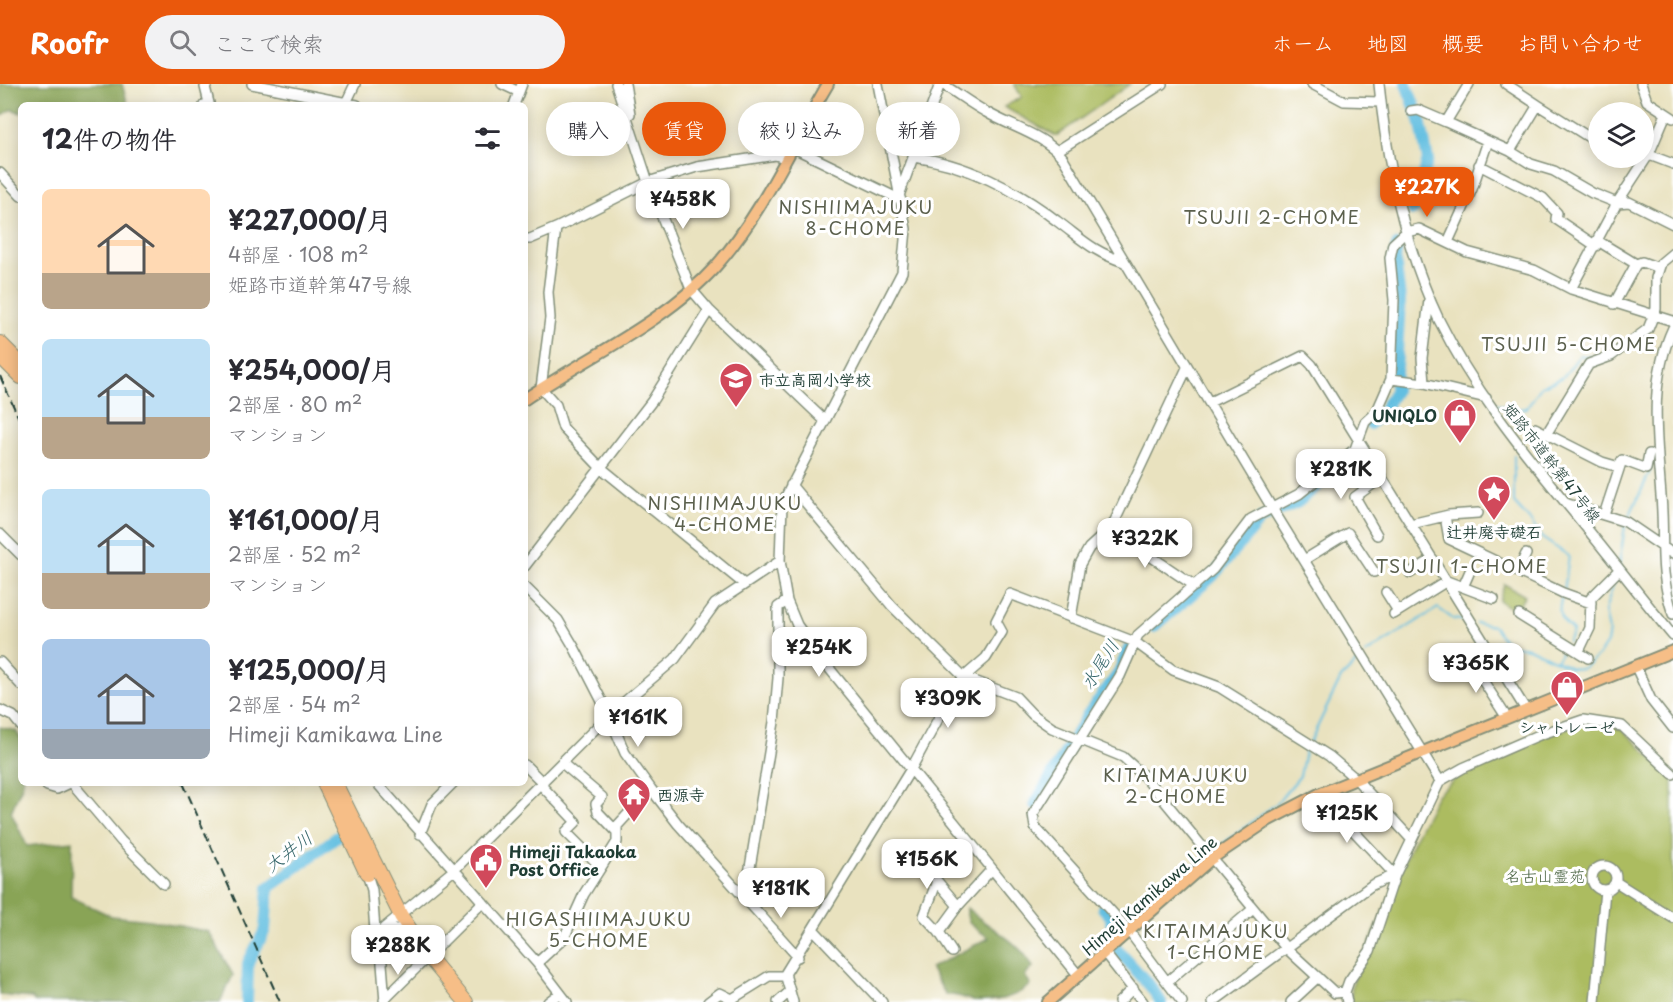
<!DOCTYPE html>
<html lang="ja">
<head>
<meta charset="utf-8">
<style>
  :root { --surface:#fff; --page:#f2f2f3; --text:#2b2b33; --muted:#7c7c81; --accent:#ea580c }
  body { margin:0; font-family:"Playpen Sans","Klee One",sans-serif; background:var(--page); color:var(--text); height:100vh; display:flex; flex-direction:column; font-size:22px; white-space:nowrap }
  * { box-sizing:border-box; margin:0 }
  p { font-size:20px; color:var(--muted) }
  .icon { flex:none; width:33px; height:33px; fill:none; stroke:currentColor; stroke-width:2; stroke-linecap:round; stroke-linejoin:round }
  .map { position:relative; flex:1; overflow:hidden }
  .panel { position:absolute; left:18px; top:18px; width:510px; height:684px; display:flex; flex-direction:column; background:var(--surface); border-radius:9px; box-shadow:0 3px 15px #0003 }
  .panel>* { flex:none }
  .top-card { position:absolute; left:546px; top:18px; width:570px; height:54px; display:flex; gap:12px }
  .fabs { position:absolute; left:1588px; top:18px; display:grid; gap:12px }
  .fabs a { display:grid; place-items:center; width:66px; height:66px; border-radius:50%; background:var(--surface); box-shadow:0 3px 15px #0003; font-size:30px }
  .price { position:absolute; translate:-50% -51px; padding:0 14px; border-radius:12px; background:#fff; color:#222; font-size:20px; line-height:39px; filter:drop-shadow(0 2px 3px #0008) }
  .price::after { content:''; position:absolute; left:50%; top:36px; width:18px; height:14px; margin-left:-9px; background:inherit; clip-path:polygon(0 0,100% 0,50% 100%) }
  .price.active { background:var(--accent); color:#fff }
  ul { padding:0; list-style:none }
  li { display:flex; align-items:center; gap:18px; height:150px; padding:0 24px }
  li span { display:grid; place-items:center; flex:none; width:168px; height:120px; border-radius:9px; color:#555 }
  li>.icon { margin-inline-start:auto }
  span .icon { width:72px; height:72px; fill:#fffc; stroke-width:1 }
  li b { font-size:26px }
  h2 { display:flex; justify-content:space-between; align-items:center; height:72px; padding:0 24px; font-size:26px }
  .pill { padding:0 21px; border-radius:27px; background:var(--surface); box-shadow:0 3px 15px #0003; font-size:21px; line-height:54px }
  .pill.active { background:var(--accent); color:#fff }
  header { display:flex; align-items:center; gap:36px; box-sizing:border-box; height:84px; padding:0 30px; background:var(--accent); color:#fff }
  header strong { font-size:28px }
  nav { display:flex; gap:33px; margin-inline-start:auto; font-size:21px }
  .search { width:420px; height:54px; background:var(--page); display:flex; align-items:center; gap:15px; box-sizing:border-box; padding:0 21px; border-radius:33px; color:var(--muted); font-size:22px }
  .map>svg:first-child { display:block }
</style>
</head>
<body>
<header>
<strong>Roofr</strong>
<div class="search"><svg class="icon" aria-label="search" viewBox="0 0 24 24"><circle cx="10" cy="10" r="6"/><path d="M15 15l6 6"/></svg>ここで検索</div>
<nav><a>ホーム</a><a>地図</a><a>概要</a><a>お問い合わせ</a></nav>
</header>
<div class="map">
<svg width="1673" height="918" viewBox="0 0 1673 918">
  <rect width="100%" height="100%" fill="#fff"/>
  <filter id="ink" filterUnits="userSpaceOnUse"><feTurbulence type="fractalNoise" baseFrequency=".0167" numOctaves="2"/><feDisplacementMap in="SourceGraphic" scale="12" xChannelSelector="R" yChannelSelector="G"/><feConvolveMatrix kernelMatrix="1 2 1 2 8 2 1 2 1" color-interpolation-filters="sRGB"/></filter>
  <filter id="wash" filterUnits="userSpaceOnUse"><feTurbulence type="fractalNoise" baseFrequency=".008" numOctaves="4" result="noise"/><feDisplacementMap in="SourceGraphic" scale="24" xChannelSelector="R" yChannelSelector="G"/><feGaussianBlur stdDeviation="1.35" result="paint"/><feColorMatrix in="noise" values="0 0 0 0 0 0 0 0 0 0 0 0 0 0 0 0 0 1.4 0 .05"/><feComposite in="paint" operator="in"/></filter>
  <g filter="url(#wash)">
    <rect width="100%" height="100%" fill="#e9e2bf"/>
    <path fill="#acbc60" stroke="#667c4a" stroke-width="1.5" d="M1014 0H1130L1056 52 1004 23 1022 13Z
      M1504 500 1525 512 1515 527 1499 517Z
      M1583 638 1622 645 1673 694V918H1351L1352 901 1414 755 1437 711 1461 690 1544 652Z"/>
    <path fill="#89a456" stroke="#547045" stroke-width="1.5" d="M0 0H122L128 21H21V29L12 25 0 33Z
      M0 643 16 647 21 655 23 699 11 728 27 762 72 757 71 813 111 832 151 836 209 848 233 891 220 918H35L32 914 0 911Z
      M967 824C989 845 1018 855 1033 883L1025 892 1031 901C1014 914 997 918 973 917 962 913 958 911 946 911L930 884 989 854C977 844 965 842 967 824Z"/>
    <g fill="none" stroke-linecap="round" stroke-linejoin="round">
      <path stroke="#63bfe1" stroke-width="2" d="M1492 319 1518 325 1527 324 1541 303 1563 293 1580 271 1593 274
        M1514 371V419L1532 439 1542 454 1569 472 1564 507
        M1627 437 1649 390 1651 382
        M1619 481 1625 442
        M1562 512C1557 530 1559 535 1573 547L1568 558
        M1476 539 1494 542 1501 553 1513 562 1529 564 1571 584 1582 585 1599 571 1607 559 1609 547 1605 527 1615 495
        M1365 570 1438 524 1453 535 1468 537
        M1556 577 1565 563
        M1310 658 1341 594 1361 574
        M1212 768 1277 719 1300 692 1306 663
        M1126 838 1207 771"/>
      <path stroke="#63bfe1" stroke-width="12" d="M1406 0 1420 36 1428 76 1413 126
        M1370 340 1384 325 1395 307 1400 215 1395 175 1397 162
        M1154 543 1213 492 1261 435 1298 418 1341 382
        M1035 720 1088 630 1118 590 1129 564
        M1103 824 1112 834 1111 839 1117 846 1107 854 1151 903 1161 918
        M247 918 248 879 265 846 268 804 337 753"/>
    </g>
  </g>
  <g filter="url(#ink)">
    <g fill="none" stroke-linecap="round" stroke-linejoin="round">
      <defs>
        <path id="minor" d="M252 0 357 21
          M502 0 519 8
          M616 0 648 98 691 205 709 226 825 337
          M625 0 630 30
          M878 0 906 145 902 188 782 420 780 477 787 517 797 541 816 568 1079 892
          M942 0C957 9 971 20 986 28 1011 43 1045 51 1063 74L1272 424 1440 697 1395 791 1370 867 1349 897 1345 908 1347 918
          M1312 0 1344 17 1380 18
          M1379 0C1387 81 1404 162 1439 236 1472 303 1518 361 1565 418 1602 462 1637 508 1673 552
          M1469 0 1446 38 1510 67 1531 80 1554 87 1592 109 1617 119 1629 118 1673 140
          M1506 0 1538 21 1510 67
          M1641 0 1647 17 1673 34
          M347 17 355 0
          M204 21 209 19 205 3 207 0
          M514 21 522 0
          M1538 21 1587 52 1599 55
          M1411 27 1418 26 1446 38
          M792 63 901 116
          M1057 67 1162 0
          M1644 69 1673 80
          M913 73C964 79 1017 106 1057 137 1083 156 1092 167 1124 178
          M1479 81 1543 114 1557 129 1556 135 1596 162
          M0 89 21 112
          M900 109 940 0
          M556 144 548 208 550 234 541 304 556 321 563 344 600 383 744 500
          M525 155H530L556 144 648 98 697 83 775 71 785 74
          M1598 157 1636 180 1642 178 1659 184
          M1448 158 1472 105 1488 57
          M1571 205 1617 119 1649 70 1666 30
          M1614 220 1636 180
          M1673 244C1648 298 1657 355 1661 412 1665 456 1658 486 1673 530
          M1391 295 1424 299 1486 314
          M1424 299 1422 274 1429 216
          M1210 318 1303 272 1312 281 1526 626
          M1535 344 1602 378 1619 383
          M1547 349 1589 280 1611 272 1648 245 1656 225V194L1661 179 1673 169
          M791 401 892 522 964 593 1016 613 1032 630 1052 644 1123 673 1144 692 1286 864 1335 909 1345 908
          M1568 420 1626 438 1673 470
          M1604 431 1622 376 1646 385 1649 370
          M1445 432 1449 455 1563 509 1591 519
          M1411 440 1449 431 1478 429
          M1110 445 1195 502
          M0 450 21 471
          M1377 451 1355 413 1381 394
          M1304 476 1348 449 1374 488
          M525 482 652 317 709 226
          M1518 487 1526 470
          M1410 489 1433 475
          M525 503 558 536 574 563 609 631 625 669 651 705 678 740 798 873
          M1463 503 1470 487
          M1386 508 1398 527
          M1394 530 1447 497 1494 515
          M1519 531 1588 574
          M1071 534 1080 480 1089 464 1112 443 1187 284
          M1579 567 1590 544 1591 514 1619 486
          M1467 572 1507 634
          M0 578 21 601
          M1636 583 1651 616 1673 644
          M1456 584 1483 557
          M0 626 13 632 21 642
          M562 679 602 713 596 720 598 728 617 748
          M525 681 543 699
          M1440 697 1463 684 1539 651 1583 636 1622 642 1673 690
          M46 699 47 702 57 705 70 699
          M72 699 121 757 164 800
          M377 699 537 879 567 918
          M541 701 576 738 566 748 601 783
          M420 750 432 720 453 699
          M1411 755 1356 695 1329 672 1219 603 1173 586 1135 558 1138 551 1213 485 1251 435 1299 410 1355 365 1365 338 1377 327 1391 295 1394 216 1390 174 1393 160 1406 148 1419 145 1467 168 1534 186 1571 205 1673 237
          M917 773 958 822
          M1592 794a12 12 0 1 1 24 0a12 12 0 1 1-24 0Z
          M367 790 372 806 376 860
          M937 797 924 832 939 848 952 868
          M1616 798 1673 834
          M745 814 774 638 778 594V523L787 517
          M813 845 882 918
          M939 848 958 822 992 785
          M384 861C385 849 396 842 408 845
          M1104 868 1143 918
          M537 879 564 854 584 810 617 758V742L651 705
          M1168 897 1253 825
          M384 916 483 818
          M385 918 380 854 384 844 455 785 609 631 675 575 715 520 780 477
          M548 918 560 909
          M708 918 720 909 732 915 769 892H786
          M778 918 788 909
          M793 918 785 890 911 685 950 613 964 593 986 574 1002 548 996 537 1010 510 1135 558 1120 592 1033 730 1035 743 1128 846 1182 918
          M1119 918 1133 904
          M1213 918 1372 801 1395 791 1319 710
          M1291 918 1318 893
          M1595 918 1605 806"/>
        <path id="major" d="M525 315C586 274 667 237 716 182 763 129 792 60 828 0
          M1048 918 1211 775 1269 736 1319 710 1673 567"/>
        <path id="highway" d="M0 259 18 277
          M0 272 21 293
          M324 699 367 790
          M335 699 401 832 428 872 466 918"/>
      </defs>
      <use href="#minor" stroke="#84907a" stroke-width="12"/>
      <use href="#major" stroke="#84907a" stroke-width="14"/>
      <use href="#highway" stroke="#84907a" stroke-width="16"/>
      <use href="#minor" stroke="#fff" stroke-width="9"/>
      <use href="#major" stroke="#f6be87" stroke-width="10"/>
      <use href="#highway" stroke="#f6be87" stroke-width="14"/>
      <path stroke="#1f3d34" stroke-width="2" stroke-dasharray="9 4.5" stroke-linecap="butt" d="M0 292 21 339
        M183 699 280 918"/>
    </g>
  </g>
  <defs>
    <symbol id="school-pin" viewBox="-11 -11 22 30"><path d="M0 17L-7.5 6A9.5 9.5 0 1 1 7.5 6Z" fill="#d1495b" stroke="#fff"/><path d="M0-5L7-2L0 1L-7-2ZM-4 1L0 2.5L4 1V4Q0 6-4 4Z" fill="#fff"/></symbol>
    <symbol id="shop-pin" viewBox="-11 -11 22 30"><path d="M0 17L-7.5 6A9.5 9.5 0 1 1 7.5 6Z" fill="#d1495b" stroke="#fff"/><path d="M-5-2.5h2.3a2.7 3.5 0 0 1 5.4 0H5L5.5 6h-11ZM-1.5-2.5h3a1.5 2.3 0 0 0-3 0Z" fill="#fff"/></symbol>
    <symbol id="sight-pin" viewBox="-11 -11 22 30"><path d="M0 17L-7.5 6A9.5 9.5 0 1 1 7.5 6Z" fill="#d1495b" stroke="#fff"/><path d="M0-6L1.8-2.2L6-1.7L2.9 1.2L3.7 5.4L0 3.3L-3.7 5.4L-2.9 1.2L-6-1.7L-1.8-2.2Z" fill="#fff"/></symbol>
    <symbol id="temple-pin" viewBox="-11 -11 22 30"><path d="M0 17L-7.5 6A9.5 9.5 0 1 1 7.5 6Z" fill="#d1495b" stroke="#fff"/><path d="M0-6L5-2H3V0L6.5 2.5H4V6H1.5V3h-3V6H-4V2.5H-6.5L-3 0V-2H-5Z" fill="#fff"/></symbol>
    <symbol id="civic-pin" viewBox="-11 -11 22 30"><path d="M0 17L-7.5 6A9.5 9.5 0 1 1 7.5 6Z" fill="#d1495b" stroke="#fff"/><path d="M-.6-6.5H3V-4.5H.6V-3L4-1V1h2V6H-6V1h2V-1L-.6-3ZM-1.2 2.5V6h2.4V2.5Z" fill="#fff"/></symbol>
  </defs>
  <g fill-rule="evenodd">
    <use href="#school-pin" x="717" y="276" width="38" height="52"/>
    <use href="#shop-pin" x="1441" y="312" width="38" height="52"/>
    <use href="#sight-pin" x="1475" y="389" width="38" height="52"/>
    <use href="#shop-pin" x="1548" y="584" width="38" height="52"/>
    <use href="#temple-pin" x="615" y="691" width="38" height="52"/>
    <use href="#civic-pin" x="467" y="757" width="38" height="52"/>
  </g>
  <g text-anchor="middle" dominant-baseline="central" stroke-width="6" stroke-linejoin="round" paint-order="stroke">
    <g font-size="16" font-weight="bold" fill="#1f3d34" stroke="#fff" text-anchor="start">
      <text x="759" y="295">市立高岡小学校</text>
      <text x="1437" y="331" text-anchor="end">UNIQLO</text>
      <text x="1494" y="447" text-anchor="middle">辻井廃寺礎石</text>
      <text x="1567" y="642" text-anchor="middle">シャトレーゼ</text>
      <text x="657" y="710">西源寺</text>
      <text x="509" y="767">Himeji Takaoka<tspan x="509" dy="18">Post Office</tspan></text>
    </g>
    <g font-size="16" fill="#1f3d34" stroke="#fff">
      <text transform="translate(1553 378) rotate(52)">姫路市道幹第47号線</text>
      <text transform="translate(1149 811) rotate(-41)">Himeji Kamikawa Line</text>
    </g>
    <g font-size="16" fill="#496341" stroke="#fff">
      <text x="1545" y="791">名古山霊苑</text>
    </g>
    <g font-size="18" letter-spacing="1.5" fill="#5b604d" stroke="#fff">
      <text x="856" y="122">NISHIIMAJUKU<tspan x="856" dy="21">8-CHOME</tspan></text>
      <text x="1272" y="132">TSUJII 2-CHOME</text>
      <text x="1569" y="259">TSUJII 5-CHOME</text>
      <text x="725" y="418">NISHIIMAJUKU<tspan x="725" dy="21">4-CHOME</tspan></text>
      <text x="1462" y="481">TSUJII 1-CHOME</text>
      <text x="1176" y="690">KITAIMAJUKU<tspan x="1176" dy="21">2-CHOME</tspan></text>
      <text x="599" y="834">HIGASHIIMAJUKU<tspan x="599" dy="21">5-CHOME</tspan></text>
      <text x="1216" y="846">KITAIMAJUKU<tspan x="1216" dy="21">1-CHOME</tspan></text>
    </g>
    <g font-size="18" font-style="italic" fill="#336468" stroke="#fff">
      <text transform="translate(1099 580) rotate(-58)">水尾川</text>
      <text transform="translate(288 767) rotate(-37)">大井川</text>
    </g>
  </g>
</svg>
<div class="fabs">
<a><svg class="icon" aria-label="layers" viewBox="0 0 24 24"><path d="M12 4l9 5-9 5-9-5zM3 14l9 5 9-5"/></svg></a>
</div>
<b class="price active" style="left:1427px;top:134px">¥227K</b>
<b class="price" style="left:683px;top:146px">¥458K</b>
<b class="price" style="left:1341px;top:416px">¥281K</b>
<b class="price" style="left:1145px;top:485px">¥322K</b>
<b class="price" style="left:819px;top:594px">¥254K</b>
<b class="price" style="left:1476px;top:610px">¥365K</b>
<b class="price" style="left:948px;top:645px">¥309K</b>
<b class="price" style="left:638px;top:664px">¥161K</b>
<b class="price" style="left:1347px;top:760px">¥125K</b>
<b class="price" style="left:927px;top:806px">¥156K</b>
<b class="price" style="left:781px;top:835px">¥181K</b>
<b class="price" style="left:398px;top:892px">¥288K</b>
<div class="top-card">
<a class="pill">購入</a>
<a class="pill active">賃貸</a>
<a class="pill">絞り込み</a>
<a class="pill">新着</a>
</div>
<section class="panel">
<h2>12件の物件<svg class="icon" aria-label="filters" viewBox="0 0 24 24"><path d="M4 7h16M4 17h16"/><circle cx="9" cy="7" r="2"/><circle cx="15" cy="17" r="2"/></svg></h2>
<ul>
<li><span style="background:linear-gradient(#ffd9b3 70%,#b9a48a 0)"><svg class="icon" aria-label="home" viewBox="0 0 24 24"><path d="M3 11l9-7 9 7M6 9v11h12V9"/></svg></span><div><b>¥227,000/月</b><p>4部屋 · 108 m²</p><p>姫路市道幹第47号線</p></div></li>
<li><span style="background:linear-gradient(#bfe0f5 65%,#b9a48a 0)"><svg class="icon" aria-label="home" viewBox="0 0 24 24"><path d="M3 11l9-7 9 7M6 9v11h12V9"/></svg></span><div><b>¥254,000/月</b><p>2部屋 · 80 m²</p><p>マンション</p></div></li>
<li><span style="background:linear-gradient(#bfe0f5 70%,#b9a48a 0)"><svg class="icon" aria-label="home" viewBox="0 0 24 24"><path d="M3 11l9-7 9 7M6 9v11h12V9"/></svg></span><div><b>¥161,000/月</b><p>2部屋 · 52 m²</p><p>マンション</p></div></li>
<li><span style="background:linear-gradient(#a9c7e8 75%,#9aa5b1 0)"><svg class="icon" aria-label="home" viewBox="0 0 24 24"><path d="M3 11l9-7 9 7M6 9v11h12V9"/></svg></span><div><b>¥125,000/月</b><p>2部屋 · 54 m²</p><p>Himeji Kamikawa Line</p></div></li>
</ul>
</section>
</div>
</body>
</html>
